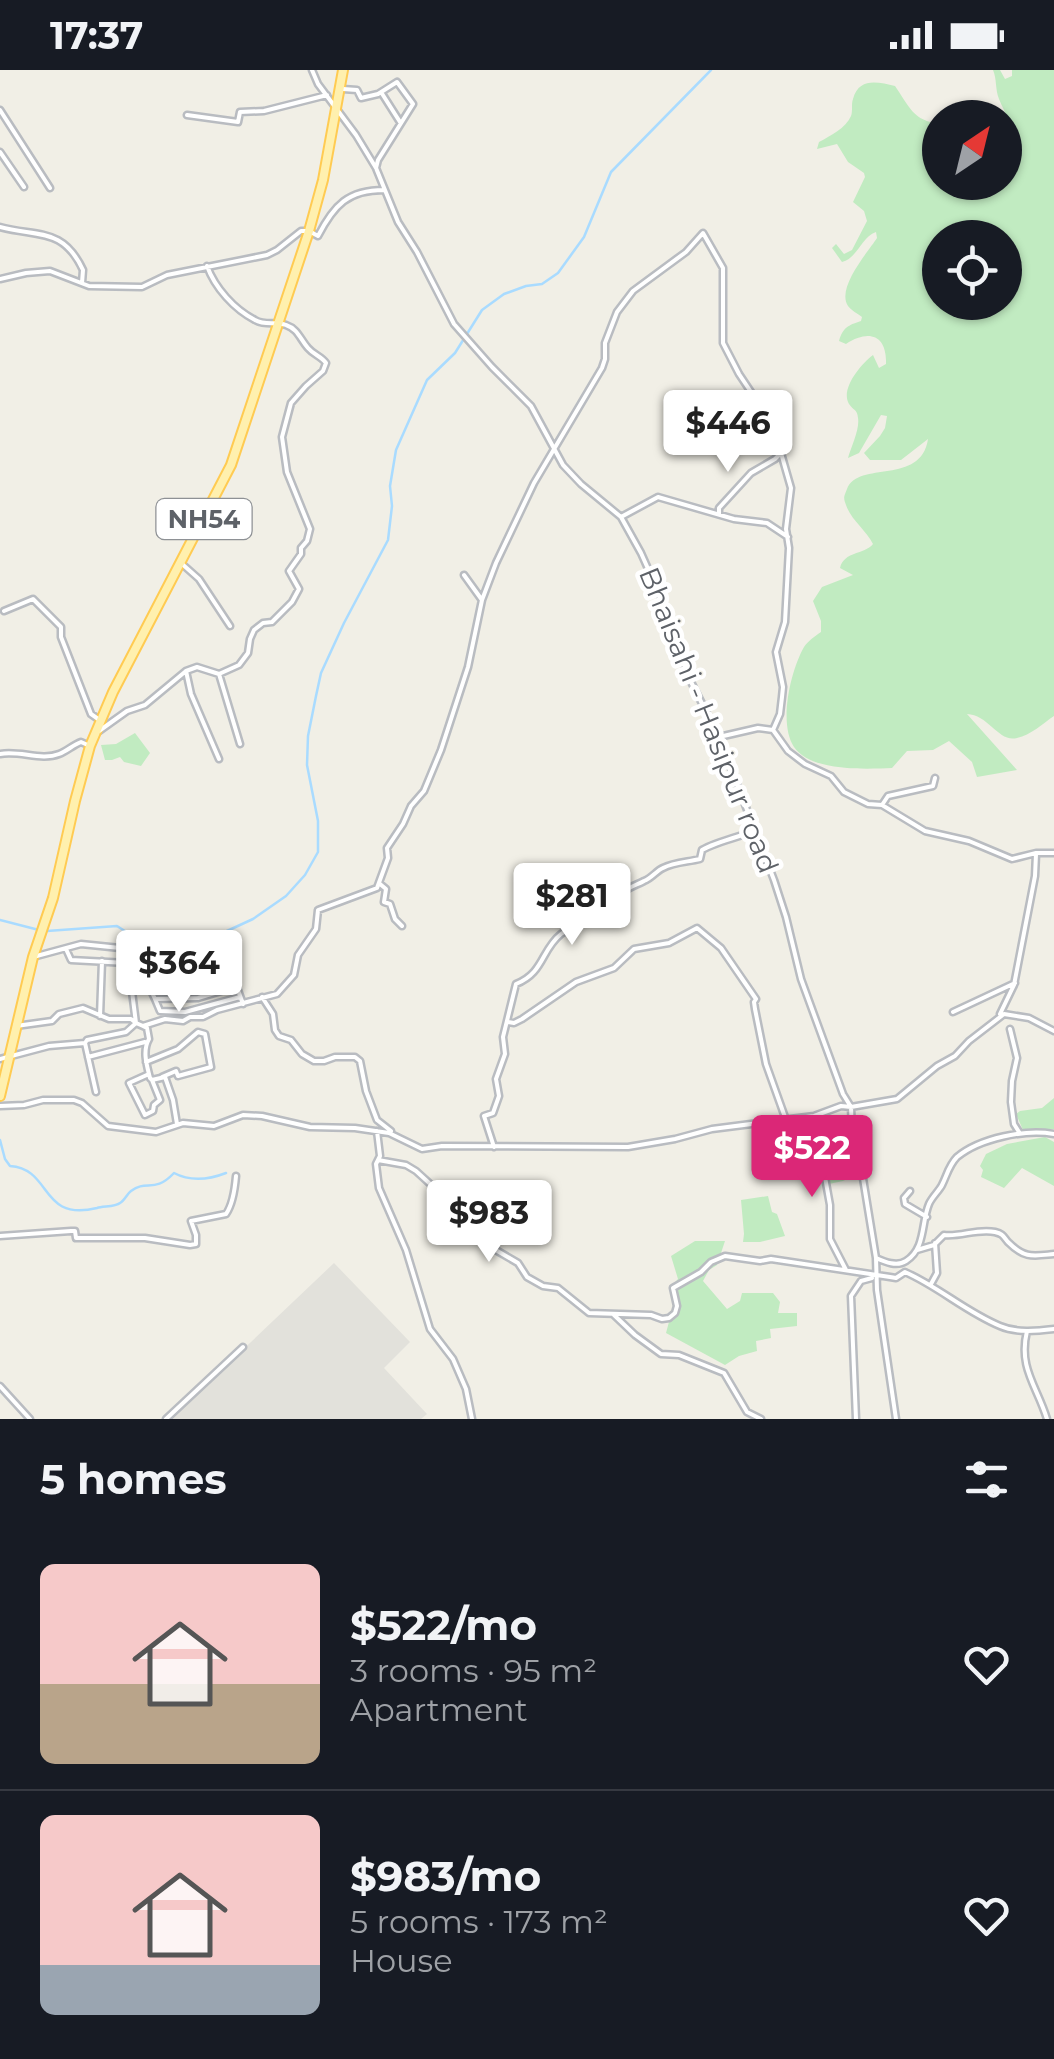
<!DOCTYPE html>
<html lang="en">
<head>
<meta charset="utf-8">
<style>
  :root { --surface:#171b24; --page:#20242c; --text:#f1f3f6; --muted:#9ea1a6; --line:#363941; --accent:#db2777 }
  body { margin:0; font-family:Montserrat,sans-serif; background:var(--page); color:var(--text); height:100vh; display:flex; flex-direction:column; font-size:38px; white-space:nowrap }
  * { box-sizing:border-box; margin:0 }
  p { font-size:32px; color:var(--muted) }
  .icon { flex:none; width:55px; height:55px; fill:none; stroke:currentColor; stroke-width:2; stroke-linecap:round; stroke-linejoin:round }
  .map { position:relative; height:1349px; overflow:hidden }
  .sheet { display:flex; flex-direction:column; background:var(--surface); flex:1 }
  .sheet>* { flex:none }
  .needle { width:65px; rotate:35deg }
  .buttons { position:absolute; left:922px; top:30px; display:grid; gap:20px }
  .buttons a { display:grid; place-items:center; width:100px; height:100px; border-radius:50%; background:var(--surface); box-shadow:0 2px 8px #0004; font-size:50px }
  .price { position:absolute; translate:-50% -85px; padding:0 22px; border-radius:10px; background:#fff; color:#222; font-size:32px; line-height:65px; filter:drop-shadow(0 2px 5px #0008) }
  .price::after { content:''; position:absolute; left:50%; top:60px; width:30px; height:22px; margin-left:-15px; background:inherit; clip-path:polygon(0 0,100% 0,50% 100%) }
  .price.current { background:var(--accent); color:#fff }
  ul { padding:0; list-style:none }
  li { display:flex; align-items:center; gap:30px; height:250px; padding:0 40px }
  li+li { border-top:2px solid var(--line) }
  li span { display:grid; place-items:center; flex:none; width:280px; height:200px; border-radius:15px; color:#555 }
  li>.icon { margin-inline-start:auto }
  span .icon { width:120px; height:120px; fill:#fffc; stroke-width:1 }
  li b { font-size:42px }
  h2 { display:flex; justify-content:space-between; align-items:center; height:120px; padding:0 40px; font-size:42px }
  .status { display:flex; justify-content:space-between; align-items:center; height:70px; padding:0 50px; background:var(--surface); direction:ltr }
  .status svg { height:28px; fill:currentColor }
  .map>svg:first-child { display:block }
</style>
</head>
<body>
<div class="status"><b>17:37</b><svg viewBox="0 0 49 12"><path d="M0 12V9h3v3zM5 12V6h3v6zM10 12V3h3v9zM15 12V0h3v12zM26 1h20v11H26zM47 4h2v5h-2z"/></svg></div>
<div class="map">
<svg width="1054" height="1349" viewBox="0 0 1054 1349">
  <rect width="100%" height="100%" fill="#f1efe6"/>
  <path fill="#e2e1db" d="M334 1193 410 1272 384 1298 427 1344 421 1349H170Z"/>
  <path fill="#c1ebc1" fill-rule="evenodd" d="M993 0H1000L1005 9 1012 6V0H1054V646C1042 654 1031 665 1017 668 999 673 989 645 967 644L1017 700 977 707 972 692 949 671 933 680 907 681 892 698C866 699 811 702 794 677 778 653 791 600 804 577 808 571 815 566 821 562V551L813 531 822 517 853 505 840 498C844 481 864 485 873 474 866 460 851 450 846 435 843 427 844 427 847 419 858 390 921 416 928 369L901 390H870L864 383 880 366 885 358 887 346 881 345 859 383 848 388C851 377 860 359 858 348 857 339 854 341 849 334 840 319 861 294 873 285L879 298 886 294C887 265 869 259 846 274L839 271C843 257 849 255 861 251L862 247C858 244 851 240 848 236 836 218 868 182 877 168L876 162C861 167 858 188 842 192L832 178 836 174 844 184 852 180 867 151 864 141 853 132 865 107 864 103 848 92 837 74 817 79 819 72C830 66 846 58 851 46 853 40 851 34 853 29 859 7 878 12 895 16 909 36 913 51 940 54V112H1005V50H1007C1006 42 1002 37 999 29 995 19 997 9 993 0ZM940 168H1005V232H940Z
    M135 663 150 683 141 696 124 692 120 687 112 690H105L101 675 116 674Z
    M1054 1028V1059L1023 1060 1016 1044 1020 1041 1042 1038Z
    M811 1049 817 1072V1091H799C797 1082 789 1078 791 1067L787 1063 791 1060V1054Z
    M1045 1067 1054 1072V1116L1022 1098 1004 1118 981 1107 983 1100 980 1096 986 1084 1007 1074Z
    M836 1084 855 1085 858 1104 843 1111 829 1114 823 1086Z
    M768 1126 772 1142 777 1144 785 1166 760 1172H743L744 1164 741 1130Z
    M695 1171H725L717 1195 709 1200 703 1211 727 1239 740 1231 742 1223H773L780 1232 778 1243H797V1256L770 1259 771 1268 756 1271 757 1281 739 1286 725 1295 666 1263 673 1237 670 1218 678 1209 671 1186Z"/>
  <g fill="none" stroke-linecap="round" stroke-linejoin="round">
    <path stroke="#a9dbff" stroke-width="2.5" d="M0 850 39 860
      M47 861 117 856 145 874 190 878 253 849 286 826 305 805 318 782V751L307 695 308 666 316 626 321 603 344 553 388 470 392 436 390 416 396 380 427 310 455 283 482 240 504 224 526 216 542 214 558 203 584 167 611 102 711 0
      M0 1070 5 1089 10 1096C53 1099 39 1152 97 1138 103 1136 115 1137 120 1133 125 1130 127 1124 131 1121 147 1109 154 1124 174 1103 191 1112 208 1110 226 1103"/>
    <defs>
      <path id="minor" d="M312 0 318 14 356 65 376 98 398 152 417 182 454 254 492 297 531 336 563 395 581 414 621 447 641 483 670 548 688 606 719 667 774 810 786 847 801 909 843 1024 851 1037 852 1062 861 1096 876 1188 877 1220 896 1349
        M343 19 357 20 361 28 378 24 397 12 413 34 378 90 376 98
        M381 22 400 52
        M0 40 50 118
        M187 45 238 52 240 42 264 41 327 25
        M0 82 24 117
        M0 157C38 167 63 157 83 200L82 213
        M0 209 26 203 50 201 89 216 142 217 167 205 267 185 277 180 301 161H309L318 166C334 135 348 120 384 120
        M719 444V438L751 403 775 389 780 384
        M621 447 658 427 734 449 767 453 788 467
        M181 493 199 509 230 556
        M464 505 482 530
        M4 541 33 529 61 557V567L91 644 101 651
        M186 601 191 624 219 689
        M219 604 240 674
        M99 661 127 641 145 635 186 601 197 597 219 604 239 595 248 583 250 569 254 560 263 553 272 552 292 532 299 519 289 501 301 484V478L307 471 310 459 287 402 282 367 291 333 306 316 323 301 326 293C321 286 314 285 308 278 300 269 298 259 286 255 276 251 265 256 255 250 234 239 215 218 207 196
        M719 667 758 658 773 660
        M0 684C19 680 41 691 59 684 67 681 73 675 81 672L90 676
        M882 735 888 726 933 716 935 708
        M380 814 386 819 384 832 390 834 395 849 402 856
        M66 879 71 890 127 893
        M33 887 81 874 120 878 150 888 170 887 222 876 243 934
        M148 914 155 929 198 928 231 918
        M200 914 201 880
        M130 917C151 914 169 917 190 916 204 915 218 908 231 903
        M262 927 273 944 275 960 279 966 291 970 302 984 314 991H324L335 987H355L360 991 366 1021 377 1050 391 1061
        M155 929 160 941 185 942 240 927
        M953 942 1015 913
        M1000 944 1014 915 1035 806 1036 784
        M100 946 102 891
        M508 952 514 953 522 949 576 912 614 898 634 879 669 873 697 858 721 878 756 929 754 932 755 939 766 994 786 1050
        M16 956 52 951 59 944 83 938 109 949H131L136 953 127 882
        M143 956 147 958 149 969C142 981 147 996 150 1008L152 1010 165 1007 173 1030 177 1054
        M1010 959 1017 988 1012 1011 1011 1032 1014 1054 1019 1062
        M85 973 96 1022
        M88 987 145 972
        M0 989 49 976 85 973 87 970 126 962 136 953 143 956 165 949 183 951 190 947H203L217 940 277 924 294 905 298 885 316 859 318 840 377 818 388 788 387 778 403 754 411 736 424 721 441 680 468 597 482 530 496 493 534 413 602 298 605 289V273L617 242 633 221 686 182 703 163 723 198V273L739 304 773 355 791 418 786 459 789 478 785 552 776 582 783 617 782 627 780 644 773 660 788 681 805 694 831 706 844 722 868 734 882 735 925 761 969 771 1012 789 1036 783H1054
        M146 992 178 979 198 962 205 964 211 997 178 1006 176 1001 162 1007
        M149 1004 129 1013 145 1045 153 1041 154 1035 160 1030 152 1010
        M0 1036 24 1035 43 1030H74L82 1033 108 1056 156 1062 183 1053 214 1056 243 1045 262 1046 310 1057 355 1058 389 1063 422 1079 442 1076 628 1077 675 1069 712 1059 814 1046 841 1036 851 1037 897 1029 937 996 955 986 969 971 1004 944 1029 948 1054 961
        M814 1046 830 1135V1169L846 1200
        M377 1061 380 1086 376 1094 379 1118 406 1180 430 1259 453 1289 466 1319 472 1349
        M494 1077 484 1046 493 1043 499 1026 496 1009 505 984 503 967 516 914C544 903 541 880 561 864 573 855 590 853 603 844 613 838 616 830 624 822 630 816 637 815 644 811 652 808 656 801 663 798 674 792 688 792 700 789L702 780C716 772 738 767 755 761
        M378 1090 406 1095 416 1101 462 1143 494 1179 518 1193 527 1207 543 1216 558 1218 589 1243 651 1245 662 1249 669 1248 675 1243 677 1236 673 1218 701 1202 711 1192 725 1186 760 1191 771 1189 890 1207 896 1208 905 1202C939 1217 966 1242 1000 1256 1016 1263 1037 1261 1054 1259
        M910 1121 904 1128 905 1134 927 1147
        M0 1166 71 1161H75L76 1168H145L190 1175 196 1174V1165L191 1151 226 1144C233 1134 235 1118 236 1106
        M917 1180 934 1175 944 1165C961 1167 978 1158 995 1162 1003 1164 1003 1166 1008 1172 1025 1189 1033 1186 1054 1184
        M876 1188C885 1192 897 1197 906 1191 926 1178 921 1153 929 1134 932 1127 939 1121 942 1115 947 1105 949 1095 957 1087 980 1068 1025 1059 1054 1064
        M931 1214 937 1203 935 1173
        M614 1245 635 1265 661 1284 679 1285 724 1303 747 1342 761 1349
        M1027 1261C1018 1298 1037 1316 1047 1349
        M0 1316 30 1349
        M166 1349 243 1277
        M856 1349 851 1226 861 1211 872 1208"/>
      <path id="primary" d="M0 1026 33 887 53 828 75 731 90 676 113 622 231 395 309 161 323 110 343 0"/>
    </defs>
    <use href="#minor" stroke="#b9bcc1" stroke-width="9"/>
    <use href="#primary" stroke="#ffcb52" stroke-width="12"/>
    <use href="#minor" stroke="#fff" stroke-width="4"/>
    <use href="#primary" stroke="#fff0ae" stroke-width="8"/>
  </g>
  <g text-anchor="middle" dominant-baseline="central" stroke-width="9" stroke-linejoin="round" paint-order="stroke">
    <rect fill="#fff" stroke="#8e9195" stroke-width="2.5" x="156.5" y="429" width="95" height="40" rx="8"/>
    <g font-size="25" font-weight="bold" fill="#5e6268">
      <text x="204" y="449">NH54</text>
    </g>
    <g font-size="28" fill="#5e6268" stroke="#fff">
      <text transform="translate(709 650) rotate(68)">Bhaisahi - Hasipur road</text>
    </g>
  </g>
</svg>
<div class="buttons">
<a><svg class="needle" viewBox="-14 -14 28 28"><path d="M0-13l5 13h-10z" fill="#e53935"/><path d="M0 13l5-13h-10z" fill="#9ea1a6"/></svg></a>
<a><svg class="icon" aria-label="locate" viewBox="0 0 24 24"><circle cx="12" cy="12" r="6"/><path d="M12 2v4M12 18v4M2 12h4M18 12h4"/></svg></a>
</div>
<b class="price" style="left:728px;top:405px">$446</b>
<b class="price" style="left:572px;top:878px">$281</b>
<b class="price" style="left:179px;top:945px">$364</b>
<b class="price current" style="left:812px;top:1130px">$522</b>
<b class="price" style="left:489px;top:1195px">$983</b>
</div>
<section class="sheet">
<h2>5 homes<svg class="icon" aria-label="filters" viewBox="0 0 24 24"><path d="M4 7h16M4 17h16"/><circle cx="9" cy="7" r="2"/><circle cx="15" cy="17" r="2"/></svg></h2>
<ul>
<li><span style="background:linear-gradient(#f6c9c9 60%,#b9a48a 0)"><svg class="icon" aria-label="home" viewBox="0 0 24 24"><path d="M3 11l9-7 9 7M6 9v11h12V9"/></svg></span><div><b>$522/mo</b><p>3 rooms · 95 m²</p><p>Apartment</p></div><svg class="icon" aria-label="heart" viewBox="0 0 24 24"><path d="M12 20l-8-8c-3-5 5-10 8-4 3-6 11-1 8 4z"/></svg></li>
<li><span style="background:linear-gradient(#f6c9c9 75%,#9aa5b1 0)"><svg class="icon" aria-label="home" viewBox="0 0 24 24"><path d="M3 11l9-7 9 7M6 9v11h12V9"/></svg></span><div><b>$983/mo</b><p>5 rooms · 173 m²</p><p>House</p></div><svg class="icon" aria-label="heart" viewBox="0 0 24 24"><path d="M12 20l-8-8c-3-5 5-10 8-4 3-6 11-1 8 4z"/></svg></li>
</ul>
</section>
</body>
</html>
